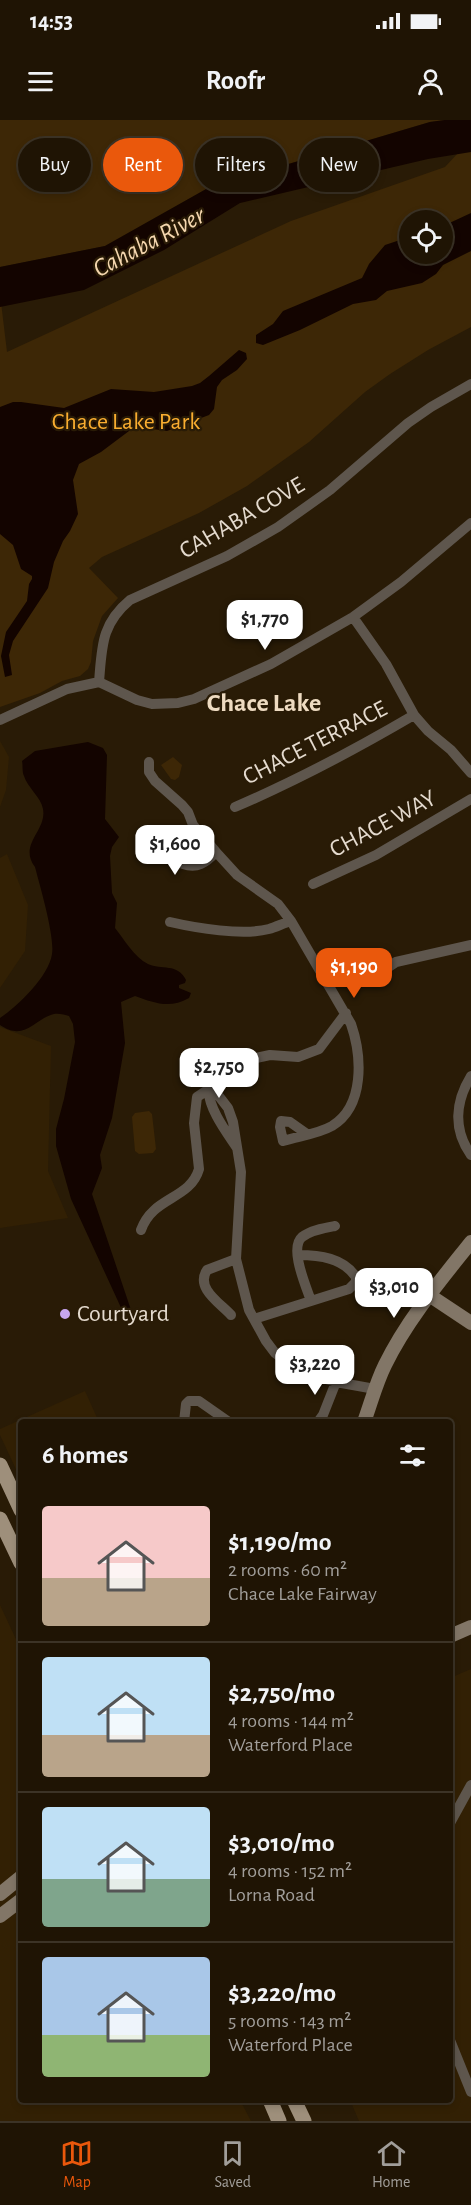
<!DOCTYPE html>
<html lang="en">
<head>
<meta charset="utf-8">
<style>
  :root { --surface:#1f1404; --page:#271d0e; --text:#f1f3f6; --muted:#a19e9a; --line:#3c3326; --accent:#ea580c }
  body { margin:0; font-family:"Alegreya Sans",sans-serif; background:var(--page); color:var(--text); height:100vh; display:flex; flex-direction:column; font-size:22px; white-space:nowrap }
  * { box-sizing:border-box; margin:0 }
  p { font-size:20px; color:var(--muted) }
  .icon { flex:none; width:33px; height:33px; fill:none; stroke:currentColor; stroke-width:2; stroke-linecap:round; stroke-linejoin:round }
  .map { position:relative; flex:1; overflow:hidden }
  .panel { position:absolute; left:18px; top:1299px; width:435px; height:684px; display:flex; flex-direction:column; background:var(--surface); border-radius:6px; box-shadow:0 3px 9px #0003,0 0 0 2px var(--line) }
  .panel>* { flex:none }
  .banner { position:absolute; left:18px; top:18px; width:435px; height:54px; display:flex; gap:12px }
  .fabs { position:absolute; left:399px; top:90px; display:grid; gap:12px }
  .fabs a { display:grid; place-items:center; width:54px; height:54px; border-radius:50%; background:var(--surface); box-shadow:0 3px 9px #0003,0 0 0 2px var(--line); font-size:30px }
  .price { position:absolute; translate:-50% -51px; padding:0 14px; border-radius:12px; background:#fff; color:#222; font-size:20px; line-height:39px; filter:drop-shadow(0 2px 3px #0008) }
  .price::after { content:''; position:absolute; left:50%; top:36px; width:18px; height:14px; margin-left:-9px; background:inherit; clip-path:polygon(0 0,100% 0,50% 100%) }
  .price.on { background:var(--accent); color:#fff }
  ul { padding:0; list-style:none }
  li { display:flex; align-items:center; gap:18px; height:150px; padding:0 24px }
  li+li { border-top:2px solid var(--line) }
  li span { display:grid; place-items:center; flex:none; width:168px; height:120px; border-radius:6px; color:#555 }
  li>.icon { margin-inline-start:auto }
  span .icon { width:72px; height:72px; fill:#fffc; stroke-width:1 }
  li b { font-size:26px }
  h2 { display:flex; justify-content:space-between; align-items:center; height:72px; padding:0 24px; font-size:26px }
  .pill { padding:0 21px; border-radius:27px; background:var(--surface); box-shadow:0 3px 9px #0003,0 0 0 2px var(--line); font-size:21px; line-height:54px }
  .pill.on { background:var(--accent); color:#fff }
  .status { display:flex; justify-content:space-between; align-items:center; height:42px; padding:0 30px; background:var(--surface); direction:ltr }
  .status svg { height:16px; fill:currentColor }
  header { display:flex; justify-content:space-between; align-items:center; height:78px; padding:0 24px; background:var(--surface); font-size:27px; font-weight:700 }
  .dock { display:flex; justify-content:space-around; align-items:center; height:84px; border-top:2px solid var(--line); background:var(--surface); font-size:16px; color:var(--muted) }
  .dock a { display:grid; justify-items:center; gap:3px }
  .dock .on { color:var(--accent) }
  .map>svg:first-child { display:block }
</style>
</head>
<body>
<div class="status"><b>14:53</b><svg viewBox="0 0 49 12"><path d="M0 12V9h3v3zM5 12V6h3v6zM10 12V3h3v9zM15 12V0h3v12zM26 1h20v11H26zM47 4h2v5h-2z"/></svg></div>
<header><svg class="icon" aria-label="menu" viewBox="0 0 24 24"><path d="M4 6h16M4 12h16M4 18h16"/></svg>Roofr<svg class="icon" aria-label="person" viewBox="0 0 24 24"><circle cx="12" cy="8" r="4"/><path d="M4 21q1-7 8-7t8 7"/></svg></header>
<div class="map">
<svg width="471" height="2001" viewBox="0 0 471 2001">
  <rect width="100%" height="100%" fill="#291b06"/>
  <path fill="#322004" d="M0 621 9 637 6 670 0 687Z
    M7 734 28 785 25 831 0 868V738Z
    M0 907 51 926 48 1051 68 1098 0 1108Z
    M85 1271 99 1302H21V1360L0 1315V1309Z
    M0 1485 21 1530V1980H240L251 2001H0Z
    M471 1549V2001H359L350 1980H450V1558Z"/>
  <path fill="#3d2706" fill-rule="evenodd" d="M0 0H445L430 2 208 68 105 126 0 147Z
    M471 19V207L428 230 390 254 365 272 309 322 247 366 199 393 102 437 89 448 118 478 102 496 93 521 91 542 88 549 80 556 62 561 40 573 0 587V174L7 232 291 101 445 47ZM410 100H442V134H410Z
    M173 637 182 645 179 657 175 660 171 659 161 645Z
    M149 991 152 994 156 1029 153 1033 139 1034 135 1031 132 997 135 993Z"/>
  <path fill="#130400" d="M445 0H471V32L428 39 240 83 164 130 84 170 0 187V147L105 126 208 68 430 2Z
    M471 93V131L443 145 436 154 422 163 387 171 376 180 353 184 300 210 263 225 256 223V215L273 204 283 191 362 158 369 144 385 125 409 117 410 134H442L443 106Z
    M239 230 246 233 247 239 237 250 222 260 217 267 214 289 209 295 167 311 146 308 129 311 101 332 79 344 73 360 78 394 70 411 63 421 54 442 48 468 13 521 9 535 12 555 5 557 1 536 6 512 27 481 29 464 32 459V456L21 449 13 425 0 414V287L13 282H21L64 288 111 269 154 272 192 266 200 263 209 256Z
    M88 622 103 628 107 635 105 699 119 717 112 727 110 736 112 773 117 783 115 808C124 819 134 837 148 844 161 850 178 843 186 860L185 863 179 865V868L191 873 189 878C170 889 154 883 135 876L121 882 125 923 112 998 100 1035 102 1048 92 1074 131 1190 123 1192 71 1079 56 1026V1009L64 979 75 922 73 904 69 896C65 895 59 893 54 894 34 899 25 922 0 905V898C18 886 49 856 52 834 55 817 40 766 35 747 18 724 47 711 43 689 41 677 27 667 24 656 22 652 23 646 22 641L35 631Z"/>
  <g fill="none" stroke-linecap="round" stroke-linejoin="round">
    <path stroke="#5e564d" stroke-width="10" d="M353 497 386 544 414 595 428 611 451 630 471 653
      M99 562C102 527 101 504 130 480L227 436 278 407 330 370 408 303 431 287 471 264
      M0 600 67 569 99 562 137 580 152 584 178 583 194 579 271 544 353 497 401 462 471 403
      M149 642V652L155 661 182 685 188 692 193 705 216 732 237 755 278 784 291 801 351 904C362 936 365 986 332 1006 318 1014 299 1016 283 1021L280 1007 281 1001 290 1002 307 1014
      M235 687C298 660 356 629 414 595
      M193 705 183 744C197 749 206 743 216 732
      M313 764 376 735 471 679
      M170 802C196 808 243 816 269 809 276 807 284 803 291 801
      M384 855 387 848 396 842 471 825
      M471 956C455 982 453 1010 471 1035
      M237 1028C225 1010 210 991 208 969L218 975 228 988 233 1002 241 1052 236 1139 249 1190 266 1221 275 1233 299 1251 336 1262 375 1269
      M141 1110C153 1076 190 1080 199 1049L194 1003 197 977 256 938 270 935 298 937 319 929 346 893
      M311 1181C306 1166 289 1128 302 1117 311 1110 324 1108 335 1106
      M231 1195C220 1183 195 1168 207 1150L236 1139
      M254 1199 349 1169 356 1162V1157C343 1138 320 1135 298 1135
      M184 1302 186 1284 189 1281H199L229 1302
      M318 1302 323 1295 336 1262
      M450 1703 471 1665
      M450 1920 471 1972"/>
    <path stroke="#827667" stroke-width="14" d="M429 1175 471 1203
      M364 1302C371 1283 376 1263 385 1245 407 1200 440 1161 471 1122
      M450 1516 471 1507
      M0 1774 21 1757
      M0 1796 21 1780"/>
    <path stroke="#9e8f7b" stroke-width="15" d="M0 1345 21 1390
      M0 1399 21 1443
      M270 1980 279 2001
      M294 1980 304 2001"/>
  </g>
  <circle fill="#c7a6ef" stroke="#291b06" stroke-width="2" cx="65" cy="1194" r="6"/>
  <g text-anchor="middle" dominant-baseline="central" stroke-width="4.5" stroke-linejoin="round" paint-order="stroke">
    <g font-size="24" fill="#f9ad30" stroke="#291b06">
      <text x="126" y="302">Chace Lake Park</text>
    </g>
    <g font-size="24" fill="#e5dbcf" stroke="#291b06">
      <text transform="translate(242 398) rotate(-30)">CAHABA COVE</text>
      <text transform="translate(315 623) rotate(-27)">CHACE TERRACE</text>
      <text transform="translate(383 704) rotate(-28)">CHACE WAY</text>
    </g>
    <g font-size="24" fill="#e5dbcf" stroke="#291b06" text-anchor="start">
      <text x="77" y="1194">Courtyard</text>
    </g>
    <g font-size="26" font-style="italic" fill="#f4d6ae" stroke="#291b06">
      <text transform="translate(149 122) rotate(-28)">Cahaba River</text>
    </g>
    <g font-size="26" font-weight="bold" fill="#eedbc1" stroke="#291b06">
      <text x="264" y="583">Chace Lake</text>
    </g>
  </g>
</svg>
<div class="fabs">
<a><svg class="icon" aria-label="locate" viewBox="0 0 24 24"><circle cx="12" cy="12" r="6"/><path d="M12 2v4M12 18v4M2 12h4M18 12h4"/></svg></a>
</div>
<b class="price" style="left:265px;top:531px">$1,770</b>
<b class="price" style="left:175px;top:756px">$1,600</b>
<b class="price on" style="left:354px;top:879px">$1,190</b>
<b class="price" style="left:219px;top:979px">$2,750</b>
<b class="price" style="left:394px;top:1199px">$3,010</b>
<b class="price" style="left:315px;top:1276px">$3,220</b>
<div class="banner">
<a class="pill">Buy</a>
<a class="pill on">Rent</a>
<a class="pill">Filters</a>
<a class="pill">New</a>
</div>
<section class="panel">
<h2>6 homes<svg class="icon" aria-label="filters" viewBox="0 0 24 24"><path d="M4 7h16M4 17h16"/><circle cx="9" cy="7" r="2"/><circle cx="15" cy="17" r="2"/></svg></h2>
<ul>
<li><span style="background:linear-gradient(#f6c9c9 60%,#b9a48a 0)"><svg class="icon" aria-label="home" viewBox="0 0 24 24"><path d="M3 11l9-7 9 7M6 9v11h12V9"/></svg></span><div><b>$1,190/mo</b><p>2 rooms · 60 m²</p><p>Chace Lake Fairway</p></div></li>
<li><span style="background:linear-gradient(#bfe0f5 65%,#b9a48a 0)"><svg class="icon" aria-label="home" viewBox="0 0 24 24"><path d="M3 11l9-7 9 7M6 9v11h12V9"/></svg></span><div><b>$2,750/mo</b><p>4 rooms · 144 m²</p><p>Waterford Place</p></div></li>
<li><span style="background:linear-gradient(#bfe0f5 60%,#7fa58c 0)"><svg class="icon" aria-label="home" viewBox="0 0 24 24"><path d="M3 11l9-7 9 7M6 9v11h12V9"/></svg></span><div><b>$3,010/mo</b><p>4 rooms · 152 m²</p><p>Lorna Road</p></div></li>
<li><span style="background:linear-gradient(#a9c7e8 65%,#8fb573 0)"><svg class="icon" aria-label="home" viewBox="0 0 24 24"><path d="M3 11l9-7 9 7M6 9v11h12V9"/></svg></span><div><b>$3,220/mo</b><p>5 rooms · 143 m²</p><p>Waterford Place</p></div></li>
</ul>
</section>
</div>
<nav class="dock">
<a class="on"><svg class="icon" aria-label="map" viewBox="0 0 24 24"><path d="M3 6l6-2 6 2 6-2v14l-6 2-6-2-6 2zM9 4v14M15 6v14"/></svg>Map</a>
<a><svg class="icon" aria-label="saved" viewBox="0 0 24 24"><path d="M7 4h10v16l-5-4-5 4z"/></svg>Saved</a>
<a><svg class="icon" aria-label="home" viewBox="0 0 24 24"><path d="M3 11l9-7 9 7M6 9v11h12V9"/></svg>Home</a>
</nav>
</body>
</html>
